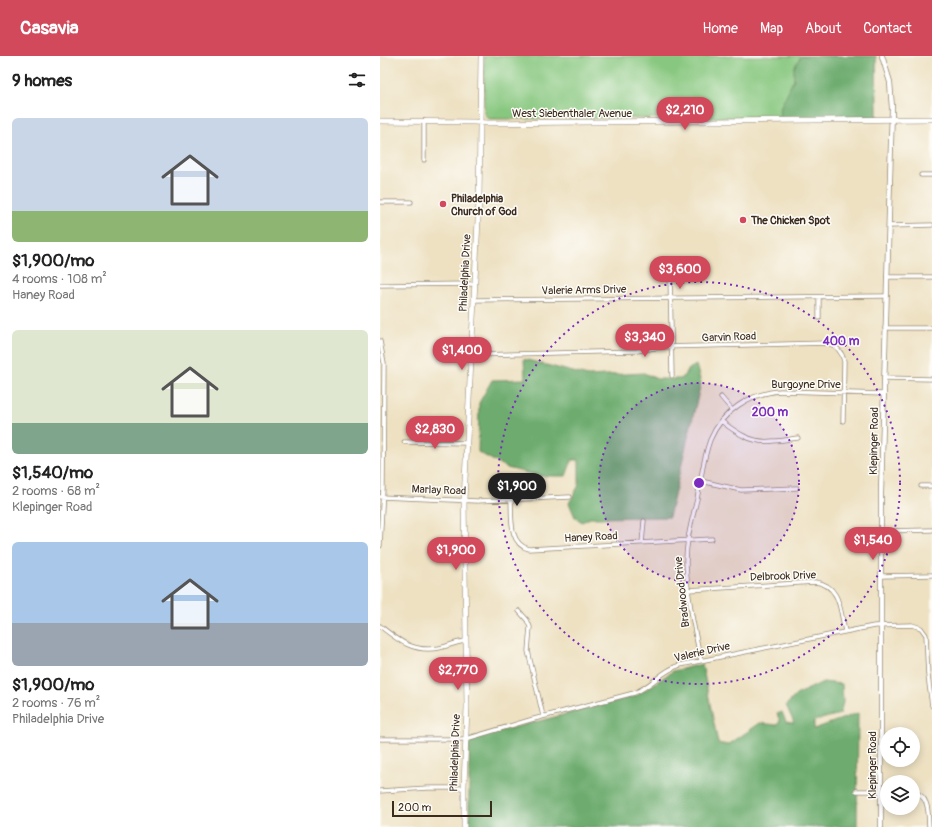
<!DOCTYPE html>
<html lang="en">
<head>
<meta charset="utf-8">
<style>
  :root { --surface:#fff; --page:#f6f6f6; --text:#222; --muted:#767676; --accent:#d1495b }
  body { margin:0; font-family:Pangolin,sans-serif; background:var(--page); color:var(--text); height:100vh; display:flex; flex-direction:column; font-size:15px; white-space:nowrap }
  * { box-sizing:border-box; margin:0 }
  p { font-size:13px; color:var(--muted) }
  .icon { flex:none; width:22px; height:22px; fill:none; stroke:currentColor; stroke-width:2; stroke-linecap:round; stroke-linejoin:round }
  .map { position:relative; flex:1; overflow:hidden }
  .side { display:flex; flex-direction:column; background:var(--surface); width:380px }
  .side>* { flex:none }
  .tools { position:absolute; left:500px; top:671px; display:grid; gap:8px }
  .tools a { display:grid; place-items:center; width:40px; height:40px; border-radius:50%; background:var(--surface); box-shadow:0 2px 10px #0003; font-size:20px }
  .scale { position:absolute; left:12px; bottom:10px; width:100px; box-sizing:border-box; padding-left:4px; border:2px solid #3b2a1e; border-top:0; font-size:11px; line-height:14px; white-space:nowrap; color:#3b2a1e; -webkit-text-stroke:3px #fdfcf7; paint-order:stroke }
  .price { position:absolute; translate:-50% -34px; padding:0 9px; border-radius:14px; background:var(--accent); color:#fff; font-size:13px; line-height:26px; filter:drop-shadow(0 1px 2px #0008) }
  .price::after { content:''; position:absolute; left:50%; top:24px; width:12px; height:9px; margin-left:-6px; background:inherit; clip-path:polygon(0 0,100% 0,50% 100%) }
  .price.selected { background:#222; color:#fff }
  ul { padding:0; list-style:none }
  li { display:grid; align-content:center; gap:8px; height:212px; padding:0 12px }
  li span { display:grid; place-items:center; height:124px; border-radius:6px; color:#555 }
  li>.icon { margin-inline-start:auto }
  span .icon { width:72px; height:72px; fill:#fffc; stroke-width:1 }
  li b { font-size:17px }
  h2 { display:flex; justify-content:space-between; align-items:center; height:48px; padding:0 12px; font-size:17px }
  header { display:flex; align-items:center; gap:24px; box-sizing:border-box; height:56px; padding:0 20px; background:var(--accent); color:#fff }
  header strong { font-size:19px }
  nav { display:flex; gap:22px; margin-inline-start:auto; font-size:14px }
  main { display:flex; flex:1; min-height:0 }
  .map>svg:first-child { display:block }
</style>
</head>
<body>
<header>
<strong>Casavia</strong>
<nav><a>Home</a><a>Map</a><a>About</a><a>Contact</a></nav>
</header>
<main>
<section class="side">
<h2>9 homes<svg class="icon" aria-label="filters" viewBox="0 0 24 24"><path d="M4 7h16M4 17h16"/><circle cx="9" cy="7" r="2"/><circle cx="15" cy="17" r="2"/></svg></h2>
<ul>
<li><span style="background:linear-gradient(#c9d6e8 75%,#8fb573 0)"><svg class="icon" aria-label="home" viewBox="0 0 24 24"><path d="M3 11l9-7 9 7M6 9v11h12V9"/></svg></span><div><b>$1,900/mo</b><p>4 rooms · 108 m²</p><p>Haney Road</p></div></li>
<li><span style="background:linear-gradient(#dfe7d0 75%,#7fa58c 0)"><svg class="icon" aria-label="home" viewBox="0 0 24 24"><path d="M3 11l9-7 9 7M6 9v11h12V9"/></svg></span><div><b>$1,540/mo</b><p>2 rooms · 68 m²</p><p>Klepinger Road</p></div></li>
<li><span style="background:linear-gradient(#a9c7e8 65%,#9aa5b1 0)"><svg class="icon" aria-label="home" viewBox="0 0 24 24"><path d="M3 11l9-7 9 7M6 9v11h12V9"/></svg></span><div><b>$1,900/mo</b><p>2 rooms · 76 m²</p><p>Philadelphia Drive</p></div></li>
</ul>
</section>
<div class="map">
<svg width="552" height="771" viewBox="0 0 552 771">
  <rect width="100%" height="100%" fill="#fdfcf7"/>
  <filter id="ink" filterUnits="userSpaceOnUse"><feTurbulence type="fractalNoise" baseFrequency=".025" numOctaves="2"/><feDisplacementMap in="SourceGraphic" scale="8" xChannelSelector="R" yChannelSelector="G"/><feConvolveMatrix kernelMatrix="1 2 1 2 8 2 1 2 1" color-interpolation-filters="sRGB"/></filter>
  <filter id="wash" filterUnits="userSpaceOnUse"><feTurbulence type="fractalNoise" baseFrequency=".012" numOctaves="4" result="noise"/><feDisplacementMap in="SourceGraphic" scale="16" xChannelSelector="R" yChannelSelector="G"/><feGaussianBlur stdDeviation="0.9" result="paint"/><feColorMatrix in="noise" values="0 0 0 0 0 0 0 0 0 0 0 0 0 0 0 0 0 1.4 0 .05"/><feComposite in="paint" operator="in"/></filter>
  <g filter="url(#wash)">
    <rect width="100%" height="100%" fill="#eee1c2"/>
    <path fill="#87c77f" stroke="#61784e" d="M104 0H496L497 61 109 63 104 58Z"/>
    <path fill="#6dac6e" stroke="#546b46" d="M421 0H496L497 61 400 62 401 50 414 23V12Z
      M144 303 208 320 264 317 277 323H301L309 313 316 309 321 327 289 461 210 462 202 466 195 461 189 447 199 429V404H192L186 420H160L127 412 98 396 99 347 112 324 145 323Z
      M322 608 338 687 348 689 380 667 397 669 400 665 397 658 402 656 406 666 414 667 406 649 416 639 443 626 462 628 463 646 460 658 434 665V673L478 657 477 771H89V683L256 640 293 615Z"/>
  </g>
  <g filter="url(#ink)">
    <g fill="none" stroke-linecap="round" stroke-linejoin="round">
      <defs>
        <path id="minor" d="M44 104V65
          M541 119H552
          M0 146H31
          M509 170 552 169
          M290 218 292 320
          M507 221H552
          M0 229 95 228
          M94 244 507 240
          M439 262V241
          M505 272H552
          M0 285 4 307 3 432 0 490
          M92 299 257 295 281 291 448 287C457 290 462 296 464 305L463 365
          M504 322 552 323
          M341 341 352 354
          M341 365C357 377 372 388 393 385 401 385 409 383 418 382
          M24 386 87 387
          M321 425 361 434 417 432
          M541 430H552
          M0 441 97 445 190 441
          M131 443C132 460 128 488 149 493L332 483
          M501 475 552 474
          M262 487 264 465
          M501 520 552 519
          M308 534 435 526C461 529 460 555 465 575
          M139 555 147 564 150 571 148 595 163 660
          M0 570C18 584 33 597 59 592 68 590 76 586 86 585
          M321 605C314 572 307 539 306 506 306 484 312 464 317 443 321 424 323 403 330 384 342 355 370 337 401 335L504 338
          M0 683H86L150 664 254 637C272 630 281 615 300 609L494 570 532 569 541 572 546 579 548 620 552 650
          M0 735 48 732H84
          M476 735H507
          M533 736C550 740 548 757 549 771"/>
        <path id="tertiary" d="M501 771V437L512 52 510 26 502 0"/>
        <path id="secondary" d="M0 65 94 66 108 67 552 63
          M84 771V730L87 651 84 444 99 144 101 0"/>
      </defs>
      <use href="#minor" stroke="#948670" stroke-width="5"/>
      <use href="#tertiary" stroke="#948670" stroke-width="6"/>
      <use href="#secondary" stroke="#948670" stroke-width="6"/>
      <use href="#minor" stroke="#fff" stroke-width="3.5"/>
      <use href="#tertiary" stroke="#fff" stroke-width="4.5"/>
      <use href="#secondary" stroke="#fff" stroke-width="5"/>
    </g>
  </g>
  <circle cx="319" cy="427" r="100" fill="#7b2cbf" fill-opacity=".12"/>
  <g fill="none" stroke="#7b2cbf" stroke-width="2" stroke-dasharray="2 4">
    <circle cx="319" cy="427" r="100"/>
    <circle cx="319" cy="427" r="201"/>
  </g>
  <g fill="#d1495b" stroke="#fdfcf7" stroke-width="1.5">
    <circle cx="63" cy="148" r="4"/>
    <circle cx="363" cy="164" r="4"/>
  </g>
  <g text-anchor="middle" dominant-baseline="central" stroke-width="3" stroke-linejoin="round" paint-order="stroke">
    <g font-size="11" fill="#3b2a1e" stroke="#fdfcf7">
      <text x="192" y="57">West Siebenthaler Avenue</text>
      <text transform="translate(85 217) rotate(-87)">Philadelphia Drive</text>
      <text transform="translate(204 234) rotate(-1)">Valerie Arms Drive</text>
      <text transform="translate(349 281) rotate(-2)">Garvin Road</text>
      <text x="426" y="328">Burgoyne Drive</text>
      <text transform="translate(494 385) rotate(-89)">Klepinger Road</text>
      <text transform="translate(59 434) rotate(2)">Marlay Road</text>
      <text transform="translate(211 481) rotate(-3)">Haney Road</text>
      <text transform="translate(403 520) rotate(-2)">Delbrook Drive</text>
      <text transform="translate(302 536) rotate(-96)">Bradwood Drive</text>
      <text transform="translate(322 596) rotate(-13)">Valerie Drive</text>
      <text transform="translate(75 697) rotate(-88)">Philadelphia Drive</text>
      <text transform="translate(492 709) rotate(-90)">Klepinger Road</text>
    </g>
    <g font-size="11" font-weight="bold" fill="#3b2a1e" stroke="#fdfcf7" text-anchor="start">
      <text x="71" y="142">Philadelphia<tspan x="71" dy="13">Church of God</tspan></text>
      <text x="371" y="164">The Chicken Spot</text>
    </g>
  </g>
  <circle cx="319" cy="427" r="6" fill="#7b2cbf" stroke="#fdfcf7" stroke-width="2"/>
  <g font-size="12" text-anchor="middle" font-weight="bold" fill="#7b2cbf" stroke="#fdfcf7" stroke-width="3" stroke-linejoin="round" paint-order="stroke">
    <text x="461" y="289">400 m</text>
    <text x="390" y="360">200 m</text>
  </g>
</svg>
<div class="tools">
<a><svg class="icon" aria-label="locate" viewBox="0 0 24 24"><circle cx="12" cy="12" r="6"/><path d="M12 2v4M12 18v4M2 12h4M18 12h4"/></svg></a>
<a><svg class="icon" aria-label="layers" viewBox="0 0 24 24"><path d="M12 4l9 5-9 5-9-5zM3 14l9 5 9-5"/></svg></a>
</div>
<div class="scale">200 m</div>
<b class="price" style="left:305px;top:75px">$2,210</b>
<b class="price" style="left:300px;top:234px">$3,600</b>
<b class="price" style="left:265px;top:302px">$3,340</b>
<b class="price" style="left:82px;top:315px">$1,400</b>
<b class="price" style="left:55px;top:394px">$2,830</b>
<b class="price selected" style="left:137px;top:451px">$1,900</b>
<b class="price" style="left:493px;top:505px">$1,540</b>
<b class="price" style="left:76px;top:515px">$1,900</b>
<b class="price" style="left:78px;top:635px">$2,770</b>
</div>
</main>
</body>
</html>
